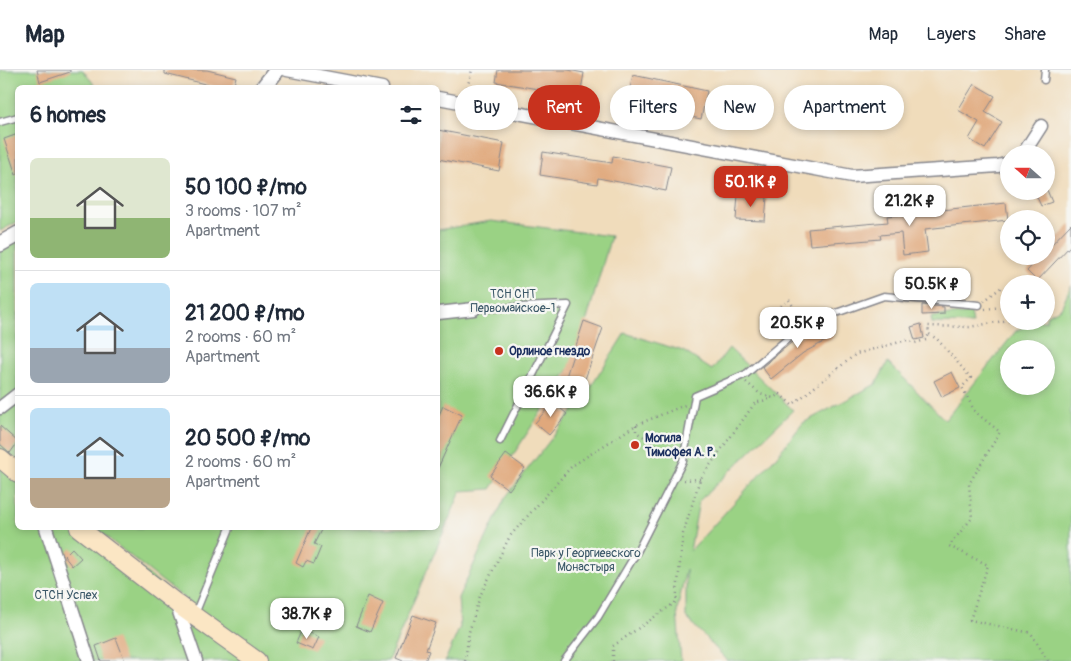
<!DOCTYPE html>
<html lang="en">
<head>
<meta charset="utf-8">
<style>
  :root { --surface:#fff; --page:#f2f2f3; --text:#1f2937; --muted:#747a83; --line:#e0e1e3; --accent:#c8321e }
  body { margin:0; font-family:Pangolin,sans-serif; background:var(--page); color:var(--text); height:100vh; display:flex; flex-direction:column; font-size:19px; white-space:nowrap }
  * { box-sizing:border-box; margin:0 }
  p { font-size:16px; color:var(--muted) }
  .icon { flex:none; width:28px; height:28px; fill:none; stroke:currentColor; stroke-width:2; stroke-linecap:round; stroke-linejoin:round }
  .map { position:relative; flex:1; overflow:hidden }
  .panel { position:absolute; left:15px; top:15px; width:425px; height:445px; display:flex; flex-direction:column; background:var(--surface); border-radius:8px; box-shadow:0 2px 8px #0003 }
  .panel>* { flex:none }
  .guide { position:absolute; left:455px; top:15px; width:475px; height:45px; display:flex; gap:10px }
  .needle { width:32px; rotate:291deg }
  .controls { position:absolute; left:1000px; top:75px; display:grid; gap:10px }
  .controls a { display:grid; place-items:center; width:55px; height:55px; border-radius:50%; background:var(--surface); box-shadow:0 2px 8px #0003; font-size:25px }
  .price { position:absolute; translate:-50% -42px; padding:0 11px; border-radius:10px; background:#fff; color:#222; font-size:16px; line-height:32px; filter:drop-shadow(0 1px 2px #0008) }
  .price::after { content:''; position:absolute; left:50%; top:30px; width:15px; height:11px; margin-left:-8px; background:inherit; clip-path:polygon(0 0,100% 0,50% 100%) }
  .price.selected { background:var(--accent); color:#fff }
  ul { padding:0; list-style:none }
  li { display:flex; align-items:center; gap:15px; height:125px; padding:0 15px }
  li+li { border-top:1px solid var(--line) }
  li span { display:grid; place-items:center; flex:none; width:140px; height:100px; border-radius:8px; color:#555 }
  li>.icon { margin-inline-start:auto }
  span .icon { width:60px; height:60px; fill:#fffc; stroke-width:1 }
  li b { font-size:21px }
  h2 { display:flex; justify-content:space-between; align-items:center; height:60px; padding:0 15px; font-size:21px }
  .tag { padding:0 18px; border-radius:22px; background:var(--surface); box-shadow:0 2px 8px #0003; font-size:18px; line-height:45px }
  .tag.selected { background:var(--accent); color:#fff }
  header { display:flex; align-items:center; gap:30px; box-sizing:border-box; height:70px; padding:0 25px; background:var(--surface); border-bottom:1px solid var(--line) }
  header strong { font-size:24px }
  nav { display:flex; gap:28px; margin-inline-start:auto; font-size:18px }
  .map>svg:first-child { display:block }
</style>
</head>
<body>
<header>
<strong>Map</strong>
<nav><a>Map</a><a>Layers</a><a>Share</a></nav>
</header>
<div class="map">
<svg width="1071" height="591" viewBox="0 0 1071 591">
  <rect width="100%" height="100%" fill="#f6f6f2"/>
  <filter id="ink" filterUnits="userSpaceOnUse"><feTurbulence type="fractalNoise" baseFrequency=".02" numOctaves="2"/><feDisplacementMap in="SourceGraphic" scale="10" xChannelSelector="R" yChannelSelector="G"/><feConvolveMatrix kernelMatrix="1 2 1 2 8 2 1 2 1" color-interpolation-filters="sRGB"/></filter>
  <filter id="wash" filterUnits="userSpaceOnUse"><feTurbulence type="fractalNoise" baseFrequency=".0096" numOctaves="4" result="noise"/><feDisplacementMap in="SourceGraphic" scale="20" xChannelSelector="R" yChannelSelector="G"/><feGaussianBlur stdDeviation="1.12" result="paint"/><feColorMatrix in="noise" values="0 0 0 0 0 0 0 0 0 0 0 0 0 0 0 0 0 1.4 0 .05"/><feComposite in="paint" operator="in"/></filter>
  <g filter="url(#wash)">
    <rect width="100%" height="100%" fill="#f0dcbb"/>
    <path fill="#9ad284" stroke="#5a8071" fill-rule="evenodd" d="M0 0H83L96 17 18 18 17 152 0 161Z
      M491 151 611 166 576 288 491 419 461 421 388 591H263L95 458H438V160Z
      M17 168V395L0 381V178Z
      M1071 215V591H728L686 547V499L677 541 681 591H445L460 557 458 528 505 428 587 323 625 263 683 281 712 300 729 278 793 340 699 431 690 481 775 388 803 353 876 314 888 292 945 350 1016 261 1035 251H1046V246L1061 238ZM1009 279H1046V316H1009Z
      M971 243 973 254 932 253 931 247Z
      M0 383 17 397 18 458H89L259 591H0Z"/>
    <g id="blocks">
      <path fill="#e0a87c" d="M37 0H70V2L40 12Z
        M165 0H207L236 7 233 18H221L165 4Z
        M498 0H568L584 3 580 26 496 12Z
        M633 5 707 21 701 49 627 34Z
        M974 14 995 26 985 42 1002 52 985 79 969 69 979 52 958 40Z
        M438 60 504 73 499 101 438 89Z
        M18 64V104L16 105 4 69Z
        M543 82 612 93 613 86 671 97 666 121 598 108 597 114 540 105Z
        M1047 120 1052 132 1041 136 1036 125Z
        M738 125 767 127 765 151 736 150Z
        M1006 133 1008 150 925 159 928 182 903 185 901 163 880 165 881 169 810 175 808 159 888 152 887 146Z
        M1071 154V175L1037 211 1027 201 1041 186H1046V180Z
        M913 204 962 212 960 228 910 222Z
        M922 235 944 237V244L922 245Z
        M584 251 603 258 578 329 561 322Z
        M826 252 833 267 803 283 771 309 762 297 797 268Z
        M921 254 924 268 915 270 911 257Z
        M952 302 960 318 942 327 934 311Z
        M553 332 567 344 549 365 535 353Z
        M443 336 462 345 438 398V347Z
        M0 356 18 372 10 383 0 374Z
        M506 384 525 398 509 420 490 406Z
        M311 458H322L314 474 321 477 314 494 306 491 303 497 296 493Z
        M72 478 81 488 72 496 64 486Z
        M368 526 383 533 370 562 356 556Z
        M317 533 329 537 325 549 312 544Z
        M413 545 436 553 426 580 429 581 425 591H403L396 588Z
        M302 559 319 567 313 580 296 573Z
        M116 568 125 591H101L96 576Z"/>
    </g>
  </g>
  <g filter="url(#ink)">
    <use href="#blocks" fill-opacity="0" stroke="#86868c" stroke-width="1"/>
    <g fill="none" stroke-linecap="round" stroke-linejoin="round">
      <defs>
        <path id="service" d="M1044 10 1045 0
          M0 52 18 47
          M474 239 568 235 500 371
          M195 544 230 458
          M564 591 598 547 638 480 683 391 695 326 746 304 805 254 884 226 979 235"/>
        <path id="minor" d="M287 0 382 18
          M438 28 852 106 998 96 1009 93
          M1023 84 1041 56
          M438 243 474 239
          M0 338 18 324
          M46 458 89 591
          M176 533 196 591"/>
        <path id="tertiary" d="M263 18 277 0
          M0 174 18 164"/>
        <path id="secondary" d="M0 388 18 403
          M79 458 176 533 257 591"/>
      </defs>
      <use href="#service" stroke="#86868c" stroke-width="9"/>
      <use href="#minor" stroke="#86868c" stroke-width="15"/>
      <use href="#tertiary" stroke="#86868c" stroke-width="18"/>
      <use href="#secondary" stroke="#86868c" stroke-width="20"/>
      <path stroke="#86868c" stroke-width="2.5" stroke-dasharray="1 4" stroke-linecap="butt" d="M466 22 472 0
        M1016 214 1024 209 1033 214
        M984 231 1003 216
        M781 236 789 230 800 246
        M985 239 1009 236
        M1009 250 969 257 928 256 929 264 937 269 971 308 962 317 975 342 1000 362 969 414 972 448 949 476 988 495 970 550 1031 563 1048 591
        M746 312 760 324 773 328 780 324 792 335 856 284 907 270 915 273 926 270 929 264
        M636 355V362L676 387
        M684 410 700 409
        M465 591 469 562 480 526 510 466 572 396 636 355 685 335
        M613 591V576L676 532 683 464 700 409 755 333 773 328"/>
      <use href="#service" stroke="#fff" stroke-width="6"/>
      <use href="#minor" stroke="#fff" stroke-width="12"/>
      <use href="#tertiary" stroke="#fff" stroke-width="15"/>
      <use href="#secondary" stroke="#fbe6c4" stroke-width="18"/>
    </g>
  </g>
  <g fill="#c8321e" stroke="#f6f6f2" stroke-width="2">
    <circle cx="499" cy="281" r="5"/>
    <circle cx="635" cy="375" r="5"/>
  </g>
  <g text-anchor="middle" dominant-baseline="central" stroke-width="4.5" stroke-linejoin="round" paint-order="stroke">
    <g font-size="12" fill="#3b5868" stroke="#f6f6f2">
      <text x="513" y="224">ТСН СНТ<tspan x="513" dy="14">Первомайское-1</tspan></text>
      <text x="586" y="483">Парк у Георгиевского<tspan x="586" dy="14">Монастыря</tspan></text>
      <text x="66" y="525">СТСН Успех</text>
    </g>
    <g font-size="12" font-weight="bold" fill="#1b2f5e" stroke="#f6f6f2" text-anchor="start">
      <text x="509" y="281">Орлиное гнездо</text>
      <text x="645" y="368">Могила<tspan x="645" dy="14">Тимофея А. Р.</tspan></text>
    </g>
  </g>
</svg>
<div class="controls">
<a><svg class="needle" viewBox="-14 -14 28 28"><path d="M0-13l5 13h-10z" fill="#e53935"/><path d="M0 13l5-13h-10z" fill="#747a83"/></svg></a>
<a><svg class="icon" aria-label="locate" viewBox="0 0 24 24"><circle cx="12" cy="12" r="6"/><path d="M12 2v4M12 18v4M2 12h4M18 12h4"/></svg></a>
<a>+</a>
<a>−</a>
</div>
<b class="price selected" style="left:751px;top:138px">50.1K ₽</b>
<b class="price" style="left:910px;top:157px">21.2K ₽</b>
<b class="price" style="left:932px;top:240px">50.5K ₽</b>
<b class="price" style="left:798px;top:279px">20.5K ₽</b>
<b class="price" style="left:551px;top:348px">36.6K ₽</b>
<b class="price" style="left:307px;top:570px">38.7K ₽</b>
<div class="guide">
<a class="tag">Buy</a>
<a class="tag selected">Rent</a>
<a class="tag">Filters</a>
<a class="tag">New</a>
<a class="tag">Apartment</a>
</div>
<section class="panel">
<h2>6 homes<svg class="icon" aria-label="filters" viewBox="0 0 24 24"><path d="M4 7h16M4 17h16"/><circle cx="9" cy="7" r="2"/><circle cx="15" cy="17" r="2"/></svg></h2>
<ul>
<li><span style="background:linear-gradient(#dfe7d0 60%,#8fb573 0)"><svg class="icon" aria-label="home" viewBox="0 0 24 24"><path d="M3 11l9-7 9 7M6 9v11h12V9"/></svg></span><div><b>50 100 ₽/mo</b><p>3 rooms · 107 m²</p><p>Apartment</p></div></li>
<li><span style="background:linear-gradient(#bfe0f5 65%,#9aa5b1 0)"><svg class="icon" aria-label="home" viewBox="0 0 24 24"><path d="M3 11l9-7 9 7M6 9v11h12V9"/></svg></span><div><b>21 200 ₽/mo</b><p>2 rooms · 60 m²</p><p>Apartment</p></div></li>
<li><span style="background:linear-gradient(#bfe0f5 70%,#b9a48a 0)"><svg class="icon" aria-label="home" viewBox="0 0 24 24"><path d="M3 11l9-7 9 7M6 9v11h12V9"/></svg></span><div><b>20 500 ₽/mo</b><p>2 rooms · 60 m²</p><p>Apartment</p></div></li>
</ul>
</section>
</div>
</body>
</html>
